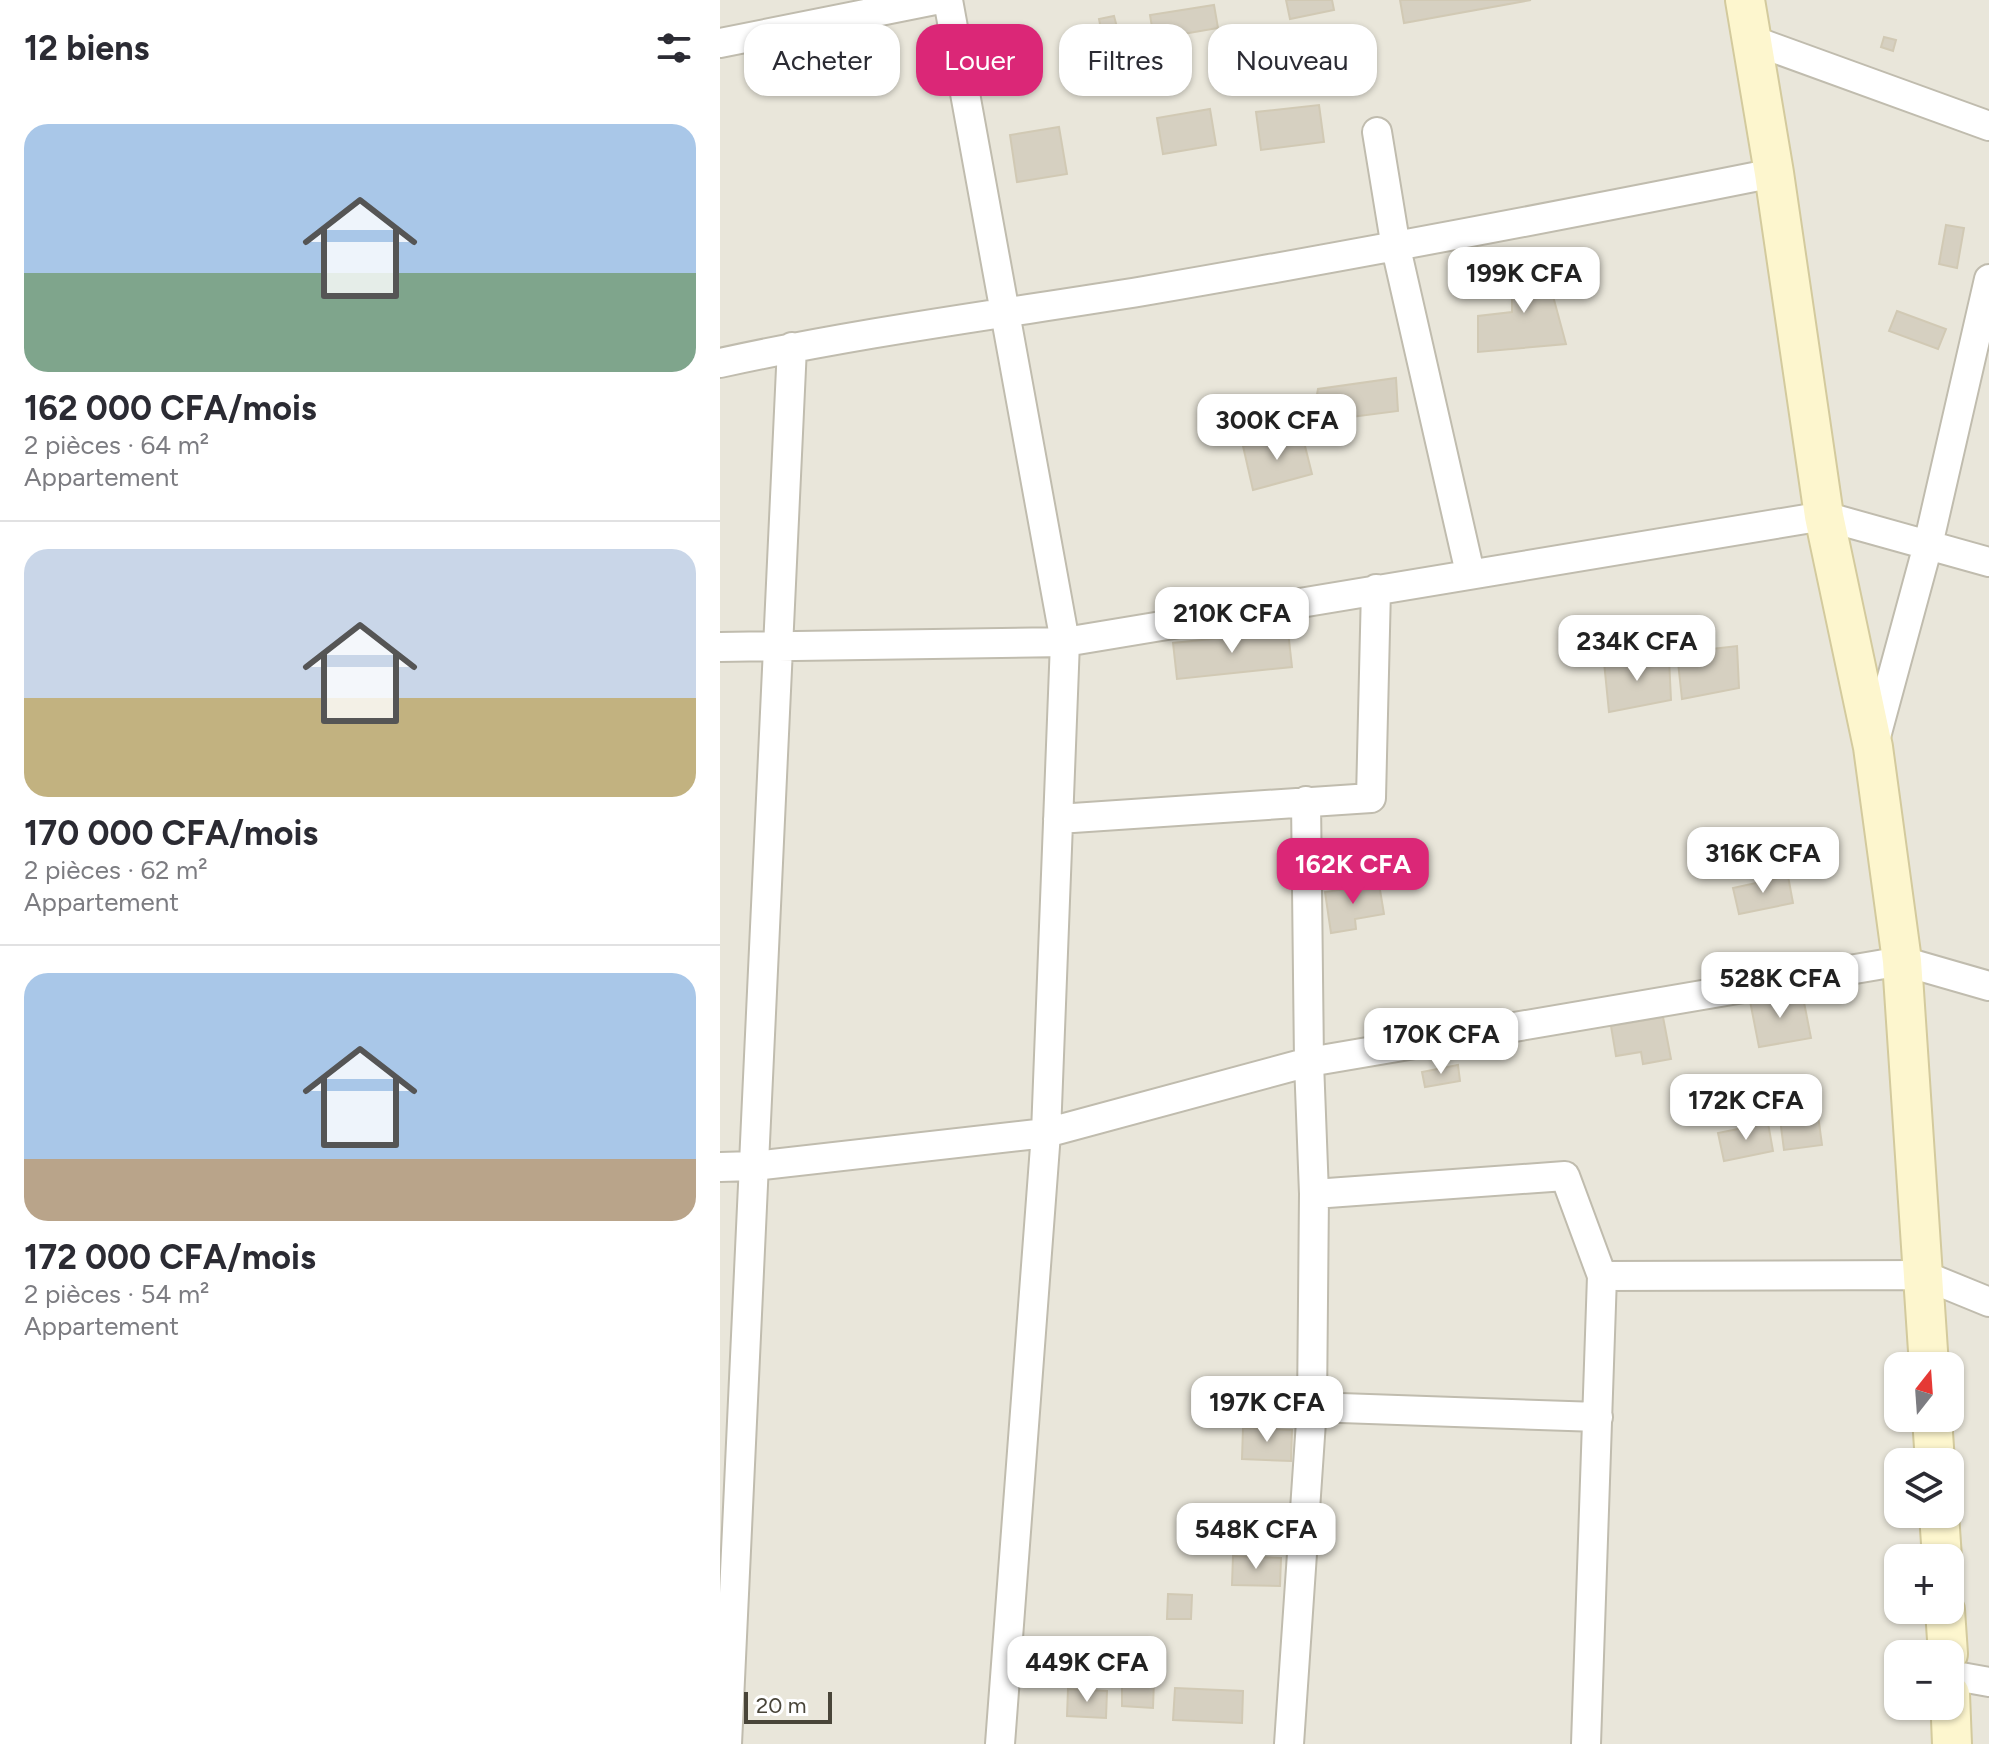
<!DOCTYPE html>
<html lang="fr">
<head>
<meta charset="utf-8">
<style>
  :root { --surface:#fff; --page:#f7f7f7; --text:#2b2b33; --muted:#7c7c81; --line:#e1e1e2; --accent:#db2777 }
  body { margin:0; font-family:Figtree,sans-serif; background:var(--page); color:var(--text); height:100vh; display:flex; flex-direction:column; font-size:30px; white-space:nowrap }
  * { box-sizing:border-box; margin:0 }
  p { font-size:26px; color:var(--muted) }
  .icon { flex:none; width:44px; height:44px; fill:none; stroke:currentColor; stroke-width:2; stroke-linecap:round; stroke-linejoin:round }
  .map { position:relative; flex:1; overflow:hidden }
  .panel { display:flex; flex-direction:column; background:var(--surface); width:720px }
  .panel>* { flex:none }
  .top-card { position:absolute; left:24px; top:24px; width:760px; height:72px; display:flex; gap:16px }
  .needle { width:52px; rotate:17deg }
  .tools { position:absolute; left:1164px; top:1352px; display:grid; gap:16px }
  .tools a { display:grid; place-items:center; width:80px; height:80px; border-radius:16px; background:var(--surface); box-shadow:0 2px 6px #0004; font-size:40px }
  .scale { position:absolute; left:24px; bottom:20px; width:88px; box-sizing:border-box; padding-left:8px; border:4px solid #494539; border-top:0; font-size:22px; line-height:28px; white-space:nowrap; color:#494539; -webkit-text-stroke:6px #fff; paint-order:stroke }
  .price { position:absolute; translate:-50% -68px; padding:0 18px; border-radius:16px; background:#fff; color:#222; font-size:26px; line-height:52px; filter:drop-shadow(0 2px 4px #0008) }
  .price::after { content:''; position:absolute; left:50%; top:48px; width:24px; height:18px; margin-left:-12px; background:inherit; clip-path:polygon(0 0,100% 0,50% 100%) }
  .price.active { background:var(--accent); color:#fff }
  ul { padding:0; list-style:none }
  li { display:grid; align-content:center; gap:16px; height:424px; padding:0 24px }
  li+li { border-top:2px solid var(--line) }
  li span { display:grid; place-items:center; height:248px; border-radius:24px; color:#555 }
  li>.icon { margin-inline-start:auto }
  span .icon { width:144px; height:144px; fill:#fffc; stroke-width:1 }
  li b { font-size:34px }
  h2 { display:flex; justify-content:space-between; align-items:center; height:96px; padding:0 24px; font-size:34px }
  .pill { padding:0 28px; border-radius:24px; background:var(--surface); box-shadow:0 2px 6px #0004; font-size:28px; line-height:72px }
  .pill.active { background:var(--accent); color:#fff }
  main { display:flex; flex:1; min-height:0 }
  .map>svg:first-child { display:block }
</style>
</head>
<body>
<main>
<section class="panel">
<h2>12 biens<svg class="icon" aria-label="filters" viewBox="0 0 24 24"><path d="M4 7h16M4 17h16"/><circle cx="9" cy="7" r="2"/><circle cx="15" cy="17" r="2"/></svg></h2>
<ul>
<li><span style="background:linear-gradient(#a9c7e8 60%,#7fa58c 0)"><svg class="icon" aria-label="home" viewBox="0 0 24 24"><path d="M3 11l9-7 9 7M6 9v11h12V9"/></svg></span><div><b>162 000 CFA/mois</b><p>2 pièces · 64 m²</p><p>Appartement</p></div></li>
<li><span style="background:linear-gradient(#c9d6e8 60%,#c2b280 0)"><svg class="icon" aria-label="home" viewBox="0 0 24 24"><path d="M3 11l9-7 9 7M6 9v11h12V9"/></svg></span><div><b>170 000 CFA/mois</b><p>2 pièces · 62 m²</p><p>Appartement</p></div></li>
<li><span style="background:linear-gradient(#a9c7e8 75%,#b9a48a 0)"><svg class="icon" aria-label="home" viewBox="0 0 24 24"><path d="M3 11l9-7 9 7M6 9v11h12V9"/></svg></span><div><b>172 000 CFA/mois</b><p>2 pièces · 54 m²</p><p>Appartement</p></div></li>
</ul>
</section>
<div class="map">
<svg width="1269" height="1744" viewBox="0 0 1269 1744">
  <rect width="100%" height="100%" fill="#f5f3eb"/>
  <path fill="#e9e6da" fill-rule="evenodd" d="M0 0H1269V1744H0ZM1178 1366H1230V1418H1178ZM1178 1462H1230V1514H1178ZM1178 1558H1230V1610H1178ZM1178 1654H1230V1706H1178Z"/>
  <path fill="#d6d0c1" stroke="#d1c9b4" stroke-width="2" d="M566 0H612L614 10 570 19Z
    M680 0H811L684 23Z
    M494 5 498 28 434 39 430 15Z
    M394 16 398 31 382 34 379 19Z
    M591 26 594 48 564 52 562 30Z
    M1164 37 1176 40 1173 51 1161 47Z
    M599 105 604 142 541 150 536 112Z
    M490 109 496 145 443 154 437 118Z
    M339 127 347 174 297 182 290 135Z
    M1226 225 1244 228 1237 268 1219 264Z
    M823 259 846 344 758 352V316L792 312V271Z
    M1177 311 1226 329 1218 349 1169 331Z
    M676 378 678 411 592 422 598 389Z
    M583 438 592 474 533 490 523 446Z
    M568 631 572 667 457 679 453 643Z
    M1017 646 1019 688 962 699 957 653Z
    M949 659 951 700 889 712 884 662Z
    M1068 876 1073 903 1019 914 1013 888Z
    M659 884 664 914 635 919 636 929 611 933 605 892Z
    M1082 992 1091 1038 1039 1047 1030 1001Z
    M943 1017 951 1059 923 1064 921 1052 896 1056 891 1026Z
    M738 1065 740 1081 705 1087 702 1072Z
    M1000 1080 1006 1110 964 1117 958 1088Z
    M1098 1115 1102 1145 1064 1150 1060 1119Z
    M1048 1123 1053 1151 1004 1161 998 1133Z
    M523 1428 572 1430 571 1461 522 1459Z
    M513 1556 561 1558 560 1586 512 1585Z
    M448 1594 472 1595 471 1619H447Z
    M402 1678 434 1680 433 1708 402 1706Z
    M455 1688 523 1691 522 1723 453 1720Z
    M348 1689 387 1691 386 1718 347 1716Z"/>
  <g fill="none" stroke-linecap="round" stroke-linejoin="round">
    <defs>
      <path id="minor" d="M228 0 345 642 326 1133 280 1744
        M1032 40 1269 126
        M0 43 215 0
        M657 132 676 248 750 573
        M0 363C140 332 282 314 424 291 634 255 844 215 1054 173
        M0 647 345 642 1104 516 1269 562
        M1154 744 1208 545 1269 279
        M338 819 651 798 656 589
        M0 1167 34 1166 326 1133 589 1062 1182 961 1269 986
        M594 1194 845 1176 882 1276 866 1744
        M882 1276 1203 1275 1269 1302
        M592 1407 878 1417
        M1230 1675 1269 1682
        M7 1744 72 347
        M569 1744 592 1407 594 1194 589 1062 586 801"/>
      <path id="secondary" d="M1025 0 1054 173 1104 516 1153 747 1182 961 1209 1366
        M1212 1418 1215 1462
        M1219 1514 1222 1558
        M1225 1610 1228 1654
        M1230 1694 1232 1744"/>
    </defs>
    <use href="#minor" stroke="#c0bcae" stroke-width="32"/>
    <use href="#secondary" stroke="#d3ca9d" stroke-width="42"/>
    <use href="#minor" stroke="#fff" stroke-width="28"/>
    <use href="#secondary" stroke="#fdf6ce" stroke-width="38"/>
  </g>
</svg>
<div class="tools">
<a><svg class="needle" viewBox="-14 -14 28 28"><path d="M0-13l5 13h-10z" fill="#e53935"/><path d="M0 13l5-13h-10z" fill="#7c7c81"/></svg></a>
<a><svg class="icon" aria-label="layers" viewBox="0 0 24 24"><path d="M12 4l9 5-9 5-9-5zM3 14l9 5 9-5"/></svg></a>
<a>+</a>
<a>−</a>
</div>
<div class="scale">20 m</div>
<b class="price" style="left:804px;top:315px">199K CFA</b>
<b class="price" style="left:557px;top:462px">300K CFA</b>
<b class="price" style="left:512px;top:655px">210K CFA</b>
<b class="price" style="left:917px;top:683px">234K CFA</b>
<b class="price" style="left:1043px;top:895px">316K CFA</b>
<b class="price active" style="left:633px;top:906px">162K CFA</b>
<b class="price" style="left:1060px;top:1020px">528K CFA</b>
<b class="price" style="left:721px;top:1076px">170K CFA</b>
<b class="price" style="left:1026px;top:1142px">172K CFA</b>
<b class="price" style="left:547px;top:1444px">197K CFA</b>
<b class="price" style="left:536px;top:1571px">548K CFA</b>
<b class="price" style="left:367px;top:1704px">449K CFA</b>
<div class="top-card">
<a class="pill">Acheter</a>
<a class="pill active">Louer</a>
<a class="pill">Filtres</a>
<a class="pill">Nouveau</a>
</div>
</div>
</main>
</body>
</html>
